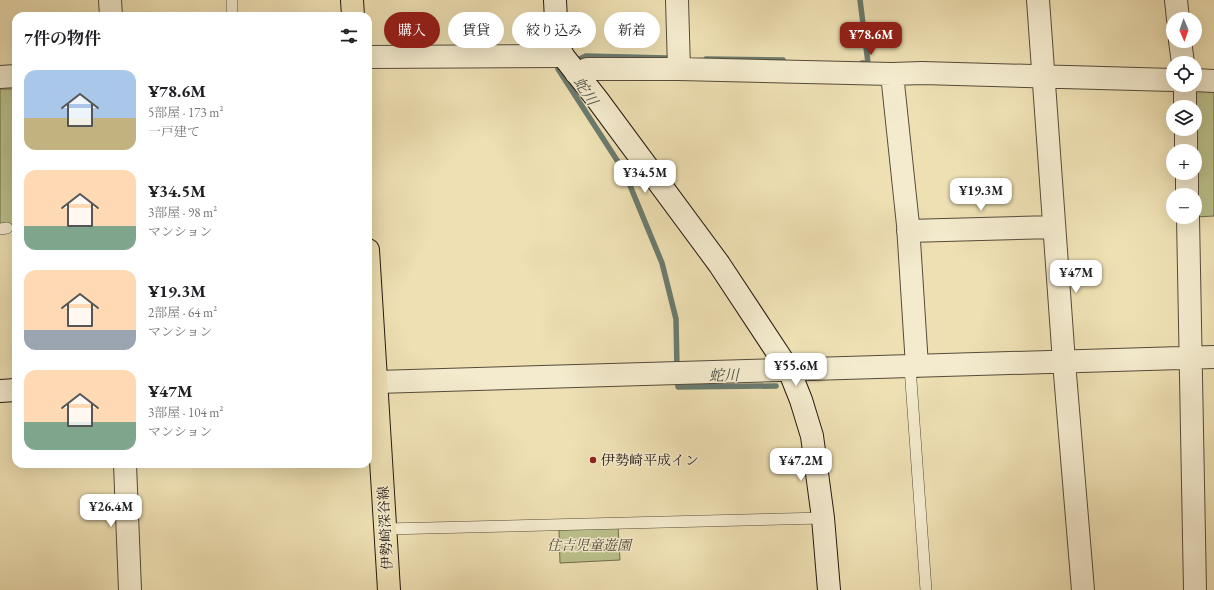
<!DOCTYPE html>
<html lang="ja">
<head>
<meta charset="utf-8">
<style>
  :root { --surface:#fff; --page:#f6f6f6; --text:#202124; --muted:#757577; --accent:#8f2418 }
  body { margin:0; font-family:"EB Garamond","Noto Serif JP",serif; background:var(--page); color:var(--text); height:100vh; display:flex; flex-direction:column; font-size:15px; white-space:nowrap }
  * { box-sizing:border-box; margin:0 }
  p { font-size:13px; color:var(--muted) }
  .icon { flex:none; width:22px; height:22px; fill:none; stroke:currentColor; stroke-width:2; stroke-linecap:round; stroke-linejoin:round }
  .map { position:relative; flex:1; overflow:hidden }
  .details { position:absolute; left:12px; top:12px; width:360px; height:456px; display:flex; flex-direction:column; background:var(--surface); border-radius:12px; box-shadow:0 4px 16px #0002 }
  .details>* { flex:none }
  .banner { position:absolute; left:384px; top:12px; width:380px; height:36px; display:flex; gap:8px }
  .needle { width:26px; rotate:178deg }
  .tools { position:absolute; left:1166px; top:12px; display:grid; gap:8px }
  .tools a { display:grid; place-items:center; width:36px; height:36px; border-radius:50%; background:var(--surface); box-shadow:0 4px 16px #0002; font-size:20px }
  .price { position:absolute; translate:-50% -34px; padding:0 9px; border-radius:8px; background:#fff; color:#222; font-size:13px; line-height:26px; filter:drop-shadow(0 1px 2px #0008) }
  .price::after { content:''; position:absolute; left:50%; top:24px; width:12px; height:9px; margin-left:-6px; background:inherit; clip-path:polygon(0 0,100% 0,50% 100%) }
  .price.current { background:var(--accent); color:#fff }
  ul { padding:0; list-style:none }
  li { display:flex; align-items:center; gap:12px; height:100px; padding:0 12px }
  li span { display:grid; place-items:center; flex:none; width:112px; height:80px; border-radius:12px; color:#555 }
  li>.icon { margin-inline-start:auto }
  span .icon { width:48px; height:48px; fill:#fffc; stroke-width:1 }
  li b { font-size:17px }
  h2 { display:flex; justify-content:space-between; align-items:center; height:48px; padding:0 12px; font-size:17px }
  .chip { padding:0 14px; border-radius:18px; background:var(--surface); box-shadow:0 4px 16px #0002; font-size:14px; line-height:36px }
  .chip.current { background:var(--accent); color:#fff }
  .map>svg:first-child { display:block }
</style>
</head>
<body>
<div class="map">
<svg width="1214" height="590" viewBox="0 0 1214 590">
  <rect width="100%" height="100%" fill="#eee0b3"/>
  <filter id="stains"><feTurbulence type="fractalNoise" baseFrequency=".005" numOctaves="4"/><feColorMatrix values="0 0 0 0 .2 0 0 0 0 .09 0 0 0 0 .02 0 0 0 .5 -.17"/></filter>
  <radialGradient id="worn" r=".72"><stop offset=".6" stop-color="#630" stop-opacity="0"/><stop offset="1" stop-color="#630" stop-opacity=".3"/></radialGradient>
  <path fill="#bbc18b" stroke="#6f6d4e" d="M1196 88H1214V216L1196 217 1195 107H1194Z
    M0 89H16V224H0Z
    M618 527 620 560 560 563 559 530Z"/>
  <g fill="none" stroke-linecap="round" stroke-linejoin="round">
    <path stroke="#6a7b6f" stroke-width="5.5" d="M860 0 868 63H862
      M706 59 783 60
      M573 62 586 56 667 58
      M565 66 558 69 624 171 662 263 676 319 677 369
      M677 378 678 387 776 386"/>
    <defs>
      <path id="lane" d="M232 0V16
        M0 229 7 228
        M910 367 926 590
        M386 529 823 518"/>
      <path id="street" d="M110 0 111 16
        M677 0 679 69
        M1038 0 1064 362 1083 590
        M1176 0 1178 19
        M1180 41 1183 63
        M368 57 563 56
        M576 73 587 69H679L892 74 922 73 1173 80
        M892 74 908 225 917 366
        M0 77 16 76
        M1195 80 1214 81
        M1185 85V107
        M1186 129V151
        M1187 173V195
        M1188 217 1195 590
        M908 231 1054 227
        M377 382 1214 357
        M125 464 130 590"/>
      <path id="secondary" d="M555 0 557 42 563 56 597 99 719 264 789 370 801 400 812 436 823 518 829 590
        M0 391 16 390"/>
      <path id="primary" d="M352 0 353 16
        M368 250 389 590"/>
    </defs>
    <use href="#lane" stroke="#564b3a" stroke-width="12"/>
    <use href="#street" stroke="#564b3a" stroke-width="24"/>
    <use href="#secondary" stroke="#231911" stroke-width="24"/>
    <use href="#primary" stroke="#231911" stroke-width="24"/>
    <use href="#lane" stroke="#f4ebce" stroke-width="11"/>
    <use href="#street" stroke="#f4ebce" stroke-width="22"/>
    <use href="#secondary" stroke="#f4ebce" stroke-width="22"/>
    <use href="#primary" stroke="#eee0b3" stroke-width="22"/>
  </g>
  <circle fill="#8f2418" stroke="#f4ebce" stroke-width="1.5" cx="593" cy="460" r="4"/>
  <g text-anchor="middle" dominant-baseline="central" stroke-width="3" stroke-linejoin="round" paint-order="stroke">
    <g font-size="14" fill="#231911" stroke="#f4ebce" text-anchor="start">
      <text x="601" y="460">伊勢崎平成イン</text>
    </g>
    <g font-size="14" fill="#231911" stroke="#f4ebce">
      <text transform="translate(385 528) rotate(-93)">伊勢崎深谷線</text>
    </g>
    <g font-size="14" font-style="italic" fill="#514b36" stroke="#f4ebce">
      <text x="589" y="545">住吉児童遊園</text>
    </g>
    <g font-size="15" font-style="italic" fill="#4c5248" stroke="#f4ebce">
      <text transform="translate(586 91) rotate(57)">蛇川</text>
      <text transform="translate(724 375) rotate(-1)">蛇川</text>
    </g>
  </g>
  <rect width="100%" height="100%" filter="url(#stains)"/>
  <rect width="100%" height="100%" fill="url(#worn)"/>
</svg>
<div class="tools">
<a><svg class="needle" viewBox="-14 -14 28 28"><path d="M0-13l5 13h-10z" fill="#e53935"/><path d="M0 13l5-13h-10z" fill="#757577"/></svg></a>
<a><svg class="icon" aria-label="locate" viewBox="0 0 24 24"><circle cx="12" cy="12" r="6"/><path d="M12 2v4M12 18v4M2 12h4M18 12h4"/></svg></a>
<a><svg class="icon" aria-label="layers" viewBox="0 0 24 24"><path d="M12 4l9 5-9 5-9-5zM3 14l9 5 9-5"/></svg></a>
<a>+</a>
<a>−</a>
</div>
<b class="price current" style="left:871px;top:56px">¥78.6M</b>
<b class="price" style="left:645px;top:194px">¥34.5M</b>
<b class="price" style="left:981px;top:212px">¥19.3M</b>
<b class="price" style="left:1076px;top:294px">¥47M</b>
<b class="price" style="left:796px;top:387px">¥55.6M</b>
<b class="price" style="left:801px;top:482px">¥47.2M</b>
<b class="price" style="left:111px;top:528px">¥26.4M</b>
<div class="banner">
<a class="chip current">購入</a>
<a class="chip">賃貸</a>
<a class="chip">絞り込み</a>
<a class="chip">新着</a>
</div>
<section class="details">
<h2>7件の物件<svg class="icon" aria-label="filters" viewBox="0 0 24 24"><path d="M4 7h16M4 17h16"/><circle cx="9" cy="7" r="2"/><circle cx="15" cy="17" r="2"/></svg></h2>
<ul>
<li><span style="background:linear-gradient(#a9c7e8 60%,#c2b280 0)"><svg class="icon" aria-label="home" viewBox="0 0 24 24"><path d="M3 11l9-7 9 7M6 9v11h12V9"/></svg></span><div><b>¥78.6M</b><p>5部屋 · 173 m²</p><p>一戸建て</p></div></li>
<li><span style="background:linear-gradient(#ffd9b3 70%,#7fa58c 0)"><svg class="icon" aria-label="home" viewBox="0 0 24 24"><path d="M3 11l9-7 9 7M6 9v11h12V9"/></svg></span><div><b>¥34.5M</b><p>3部屋 · 98 m²</p><p>マンション</p></div></li>
<li><span style="background:linear-gradient(#ffd9b3 75%,#9aa5b1 0)"><svg class="icon" aria-label="home" viewBox="0 0 24 24"><path d="M3 11l9-7 9 7M6 9v11h12V9"/></svg></span><div><b>¥19.3M</b><p>2部屋 · 64 m²</p><p>マンション</p></div></li>
<li><span style="background:linear-gradient(#ffd9b3 65%,#7fa58c 0)"><svg class="icon" aria-label="home" viewBox="0 0 24 24"><path d="M3 11l9-7 9 7M6 9v11h12V9"/></svg></span><div><b>¥47M</b><p>3部屋 · 104 m²</p><p>マンション</p></div></li>
</ul>
</section>
</div>
</body>
</html>
